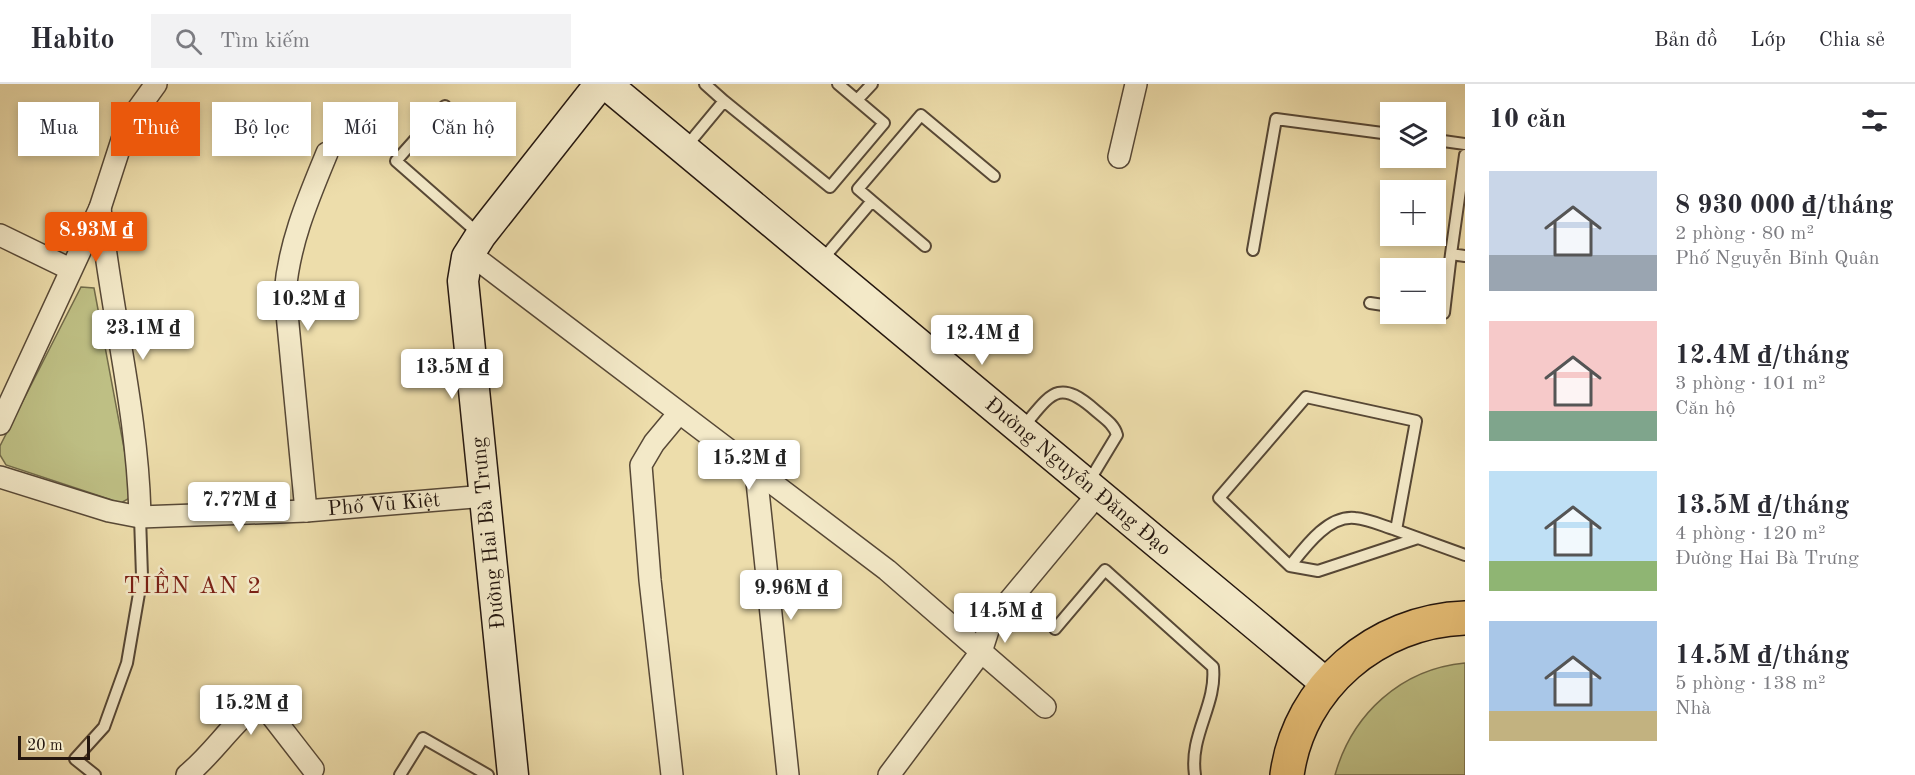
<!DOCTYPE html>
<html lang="vi">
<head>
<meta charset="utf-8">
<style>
  :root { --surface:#fff; --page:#f2f2f3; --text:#2b2b33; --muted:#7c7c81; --line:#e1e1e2; --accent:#ea580c }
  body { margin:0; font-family:"Old Standard TT",serif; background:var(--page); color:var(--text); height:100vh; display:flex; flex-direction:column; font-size:22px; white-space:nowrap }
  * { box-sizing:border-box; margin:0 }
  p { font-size:20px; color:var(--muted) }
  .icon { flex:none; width:33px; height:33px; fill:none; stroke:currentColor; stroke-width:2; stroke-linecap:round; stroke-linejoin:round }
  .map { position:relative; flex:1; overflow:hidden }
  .drawer { display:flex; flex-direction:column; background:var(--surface); width:450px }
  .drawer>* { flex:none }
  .hud { position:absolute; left:18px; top:18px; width:570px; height:54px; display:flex; gap:12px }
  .tools { position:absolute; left:1380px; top:18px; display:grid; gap:12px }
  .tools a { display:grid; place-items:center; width:66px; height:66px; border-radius:0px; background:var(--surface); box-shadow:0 3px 9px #0003; font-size:30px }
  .scale { position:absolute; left:18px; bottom:15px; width:72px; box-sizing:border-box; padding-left:6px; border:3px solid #25170f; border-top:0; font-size:16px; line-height:21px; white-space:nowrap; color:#25170f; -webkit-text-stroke:4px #f3e9c8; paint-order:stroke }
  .price { position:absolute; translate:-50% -51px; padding:0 14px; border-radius:6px; background:#fff; color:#222; font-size:20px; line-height:39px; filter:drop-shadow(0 2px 3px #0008) }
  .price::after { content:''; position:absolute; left:50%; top:36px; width:18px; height:14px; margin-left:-9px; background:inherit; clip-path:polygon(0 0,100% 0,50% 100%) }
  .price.active { background:var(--accent); color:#fff }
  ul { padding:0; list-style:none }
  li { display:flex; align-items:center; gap:18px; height:150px; padding:0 24px }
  li span { display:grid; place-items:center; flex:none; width:168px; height:120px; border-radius:0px; color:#555 }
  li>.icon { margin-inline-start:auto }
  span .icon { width:72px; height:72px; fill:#fffc; stroke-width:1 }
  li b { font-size:26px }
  h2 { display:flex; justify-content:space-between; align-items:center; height:72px; padding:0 24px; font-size:26px }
  .tag { padding:0 21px; border-radius:0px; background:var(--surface); box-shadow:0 3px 9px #0003; font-size:21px; line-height:54px }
  .tag.active { background:var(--accent); color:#fff }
  header { display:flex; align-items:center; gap:36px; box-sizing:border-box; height:84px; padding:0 30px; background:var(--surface); border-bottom:2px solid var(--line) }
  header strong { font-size:28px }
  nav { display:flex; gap:33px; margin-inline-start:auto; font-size:21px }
  .search { width:420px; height:54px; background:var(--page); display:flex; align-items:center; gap:15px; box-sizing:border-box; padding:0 21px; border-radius:0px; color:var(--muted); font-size:22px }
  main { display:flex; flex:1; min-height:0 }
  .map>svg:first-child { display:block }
</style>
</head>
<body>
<header>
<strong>Habito</strong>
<div class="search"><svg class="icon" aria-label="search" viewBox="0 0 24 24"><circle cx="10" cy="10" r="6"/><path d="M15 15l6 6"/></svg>Tìm kiếm</div>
<nav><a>Bản đồ</a><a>Lớp</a><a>Chia sẻ</a></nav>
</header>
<main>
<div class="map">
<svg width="1465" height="691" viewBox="0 0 1465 691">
  <rect width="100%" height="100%" fill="#edddab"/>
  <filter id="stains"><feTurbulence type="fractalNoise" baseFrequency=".00333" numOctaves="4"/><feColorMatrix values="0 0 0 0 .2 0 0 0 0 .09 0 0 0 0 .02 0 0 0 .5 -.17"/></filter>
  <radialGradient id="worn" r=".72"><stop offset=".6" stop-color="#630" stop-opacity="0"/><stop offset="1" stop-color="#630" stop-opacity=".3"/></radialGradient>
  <path fill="#bebf84" stroke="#726b4a" stroke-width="1.5" d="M81 203 94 204 133 412 121 419 6 381 0 371V362Z
    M1465 579V691H1335C1352 630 1401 585 1465 579Z"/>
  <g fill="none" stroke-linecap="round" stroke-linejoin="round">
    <defs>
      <path id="service" d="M857 16 872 0
        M724 17 830 103 884 39 838 0
        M445 22 396 77 478 149
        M1436 56 1465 60
        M685 64 724 17 705 0
        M1465 71 1451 170 1465 172
        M872 117 858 105 921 31 994 92
        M1253 166 1276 35 1390 50
        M822 176 872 117 925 162
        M1370 219 1390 222
        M1436 228 1444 229 1451 170
        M1023 343C1051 310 1058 293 1096 327 1104 334 1114 340 1117 351L1088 399
        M1418 454 1318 487 1290 482 1219 414 1306 313 1416 337 1396 446 1465 471
        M1290 482C1305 463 1328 431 1355 434 1369 435 1383 442 1396 446
        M1055 545 1105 486 1213 583C1217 621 1189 651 1195 691
        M95 691 75 675 104 643 127 579 142 492 140 433
        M400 691 423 654 488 691"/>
      <g id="minor">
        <path d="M1119 73 1136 0"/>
        <path d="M100 124C111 228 138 329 140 433"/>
        <path d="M0 151 70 185"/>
        <path d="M469 169 887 486 1045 623"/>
        <path d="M0 340 100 124 122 56 133 32 156 0"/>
        <path d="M756 388 788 691"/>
        <path id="s1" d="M0 393 109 427 140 433 306 427 486 412"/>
        <path d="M306 427 285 209C289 159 308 115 327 69"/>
        <path d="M187 691C215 668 232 638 261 618L313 685"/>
        <path d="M672 691 650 496 641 381 654 359 679 329"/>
        <path d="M889 691 981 568 990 540 1098 410"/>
      </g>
      <g id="secondary">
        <path id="s2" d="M606 0 1328 601"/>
        <path d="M513 691 463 197 467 173 481 151 600 0"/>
      </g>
      <path id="primary" d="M1287 691C1299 602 1377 537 1465 534"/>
    </defs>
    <use href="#service" stroke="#574836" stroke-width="14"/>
    <use href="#minor" stroke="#574836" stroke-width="24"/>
    <use href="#secondary" stroke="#25170f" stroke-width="33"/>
    <use href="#primary" stroke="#25170f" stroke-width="36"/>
    <use href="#service" stroke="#f3e9c8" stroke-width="10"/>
    <use href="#minor" stroke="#f3e9c8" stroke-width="21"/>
    <use href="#secondary" stroke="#f3e9c8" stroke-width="30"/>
    <use href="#primary" stroke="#e6be76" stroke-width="33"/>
  </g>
  <g text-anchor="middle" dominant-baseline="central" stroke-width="5" stroke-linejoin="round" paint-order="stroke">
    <g font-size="21" fill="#25170f" stroke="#f3e9c8">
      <text stroke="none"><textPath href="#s2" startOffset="614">Đường Nguyễn Đăng Đạo</textPath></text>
      <text stroke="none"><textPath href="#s1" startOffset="390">Phố Vũ Kiệt</textPath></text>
      <text transform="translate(489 449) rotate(-96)">Đường Hai Bà Trưng</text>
    </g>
    <g font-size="24" letter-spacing="1.5" fill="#7a1f14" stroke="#f3e9c8">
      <text x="193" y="503">TIỀN AN 2</text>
    </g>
  </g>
  <rect width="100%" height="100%" filter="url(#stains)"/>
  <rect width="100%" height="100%" fill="url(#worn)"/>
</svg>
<div class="tools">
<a><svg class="icon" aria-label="layers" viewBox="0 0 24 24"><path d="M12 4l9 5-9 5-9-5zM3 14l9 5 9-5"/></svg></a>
<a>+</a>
<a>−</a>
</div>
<div class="scale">20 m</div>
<b class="price active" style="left:96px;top:179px">8.93M ₫</b>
<b class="price" style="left:308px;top:248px">10.2M ₫</b>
<b class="price" style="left:143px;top:277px">23.1M ₫</b>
<b class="price" style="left:982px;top:282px">12.4M ₫</b>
<b class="price" style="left:452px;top:316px">13.5M ₫</b>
<b class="price" style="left:749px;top:407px">15.2M ₫</b>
<b class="price" style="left:239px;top:449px">7.77M ₫</b>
<b class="price" style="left:791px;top:537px">9.96M ₫</b>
<b class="price" style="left:1005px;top:560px">14.5M ₫</b>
<b class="price" style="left:251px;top:652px">15.2M ₫</b>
<div class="hud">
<a class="tag">Mua</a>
<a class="tag active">Thuê</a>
<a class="tag">Bộ lọc</a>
<a class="tag">Mới</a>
<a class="tag">Căn hộ</a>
</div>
</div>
<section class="drawer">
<h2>10 căn<svg class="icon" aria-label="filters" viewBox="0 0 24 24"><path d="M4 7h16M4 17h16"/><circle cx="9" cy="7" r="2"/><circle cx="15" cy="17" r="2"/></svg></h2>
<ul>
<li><span style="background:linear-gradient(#c9d6e8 70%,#9aa5b1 0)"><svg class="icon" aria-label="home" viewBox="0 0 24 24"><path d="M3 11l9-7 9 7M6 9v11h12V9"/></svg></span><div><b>8 930 000 ₫/tháng</b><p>2 phòng · 80 m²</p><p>Phố Nguyễn Bỉnh Quân</p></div></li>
<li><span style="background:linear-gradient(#f6c9c9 75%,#7fa58c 0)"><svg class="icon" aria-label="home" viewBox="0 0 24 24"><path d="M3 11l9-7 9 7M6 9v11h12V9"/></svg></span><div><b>12.4M ₫/tháng</b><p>3 phòng · 101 m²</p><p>Căn hộ</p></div></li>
<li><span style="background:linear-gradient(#bfe0f5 75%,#8fb573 0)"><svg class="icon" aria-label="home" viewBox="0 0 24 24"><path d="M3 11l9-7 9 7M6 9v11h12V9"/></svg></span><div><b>13.5M ₫/tháng</b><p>4 phòng · 120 m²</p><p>Đường Hai Bà Trưng</p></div></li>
<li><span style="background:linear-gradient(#a9c7e8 75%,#c2b280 0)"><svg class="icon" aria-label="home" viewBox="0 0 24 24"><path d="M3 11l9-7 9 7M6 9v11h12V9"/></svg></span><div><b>14.5M ₫/tháng</b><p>5 phòng · 138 m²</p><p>Nhà</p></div></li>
</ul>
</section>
</main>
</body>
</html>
